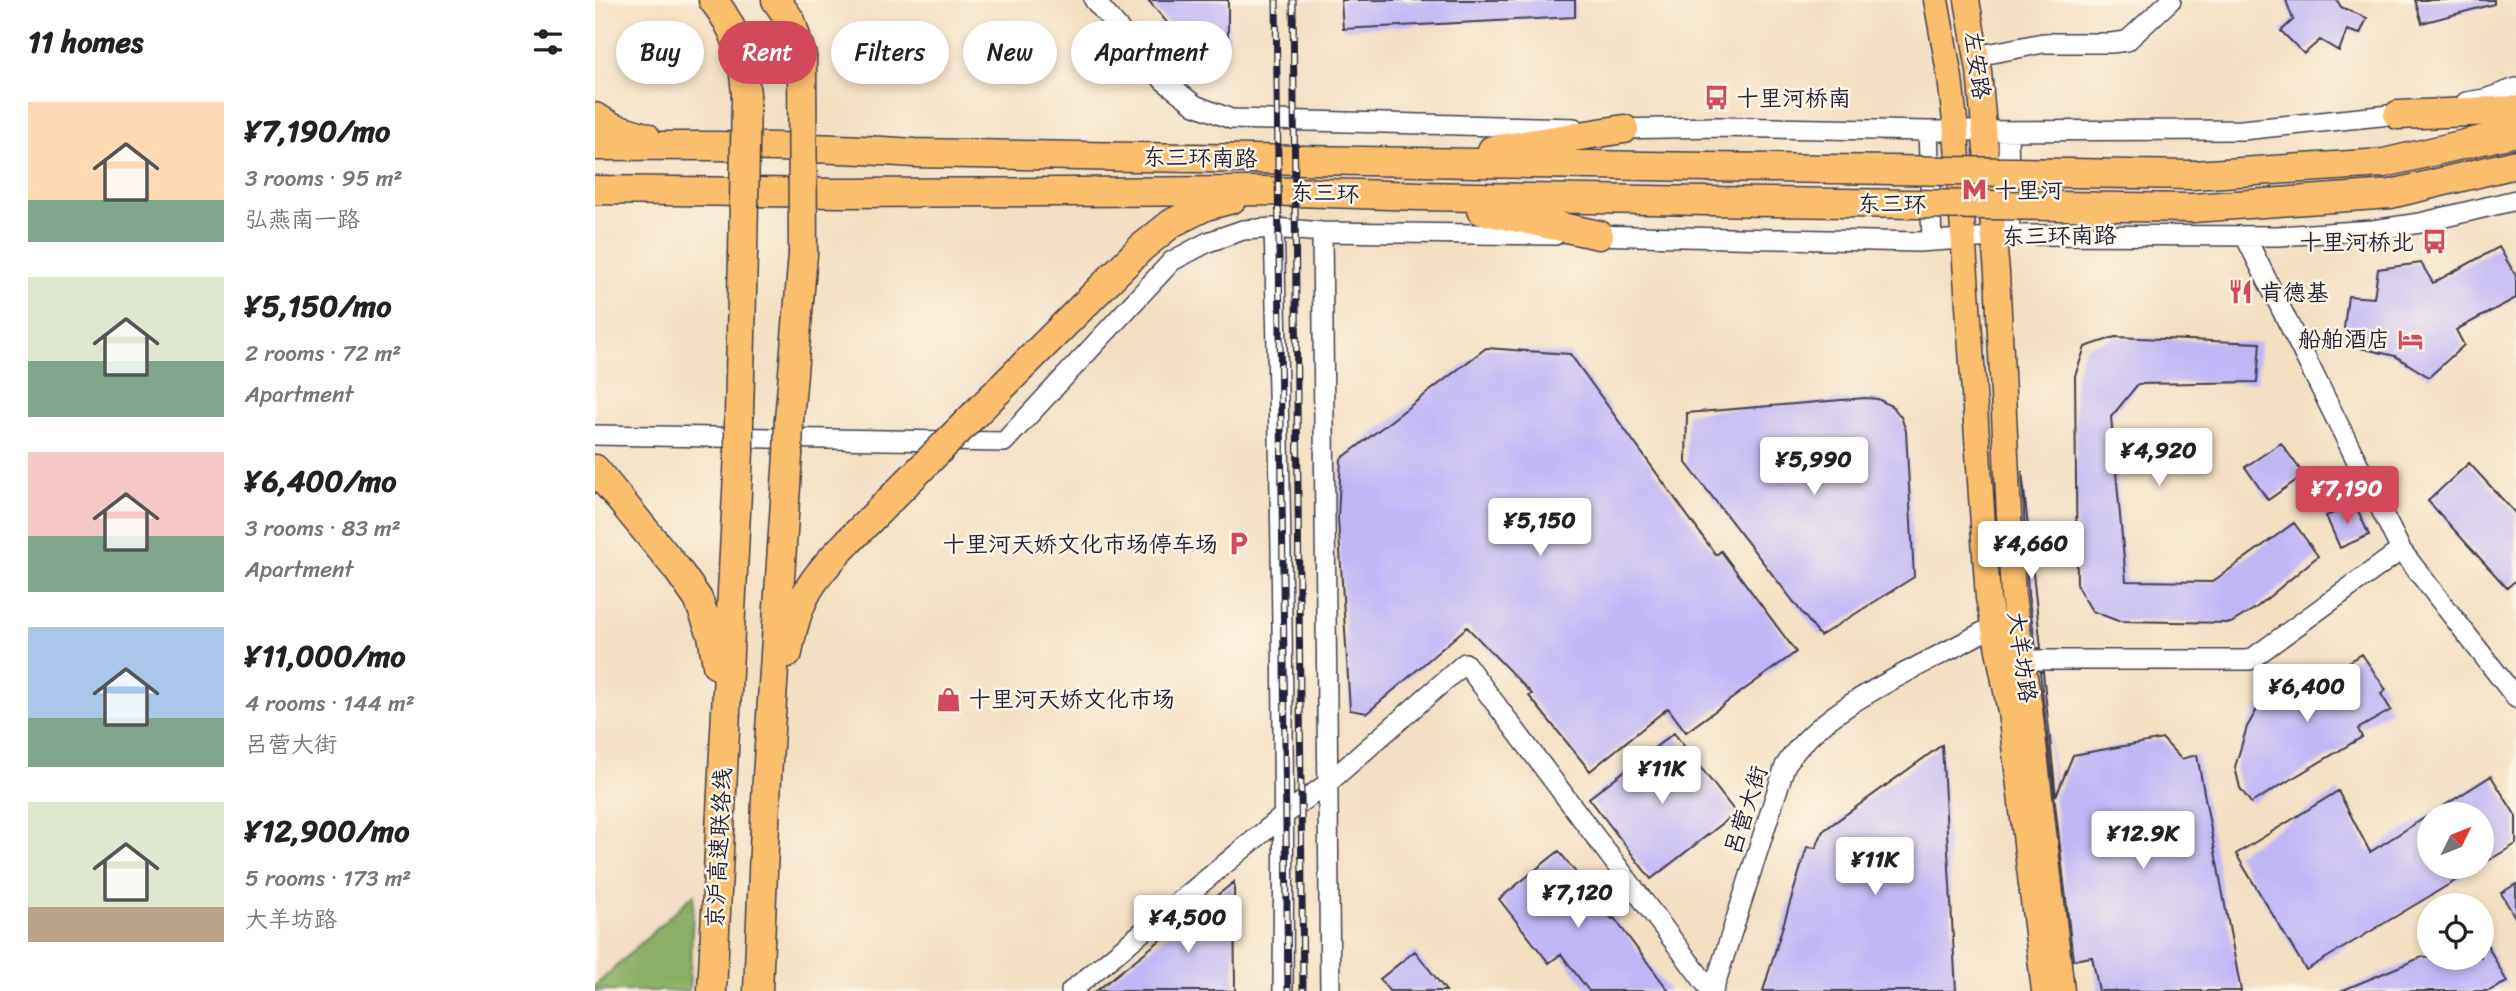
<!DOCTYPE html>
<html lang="en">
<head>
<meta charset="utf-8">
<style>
  :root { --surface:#fff; --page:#f2f2f2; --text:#222; --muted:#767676; --accent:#d1495b }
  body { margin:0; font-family:Sriracha,"LXGW WenKai TC",sans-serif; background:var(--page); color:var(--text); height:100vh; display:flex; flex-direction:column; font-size:26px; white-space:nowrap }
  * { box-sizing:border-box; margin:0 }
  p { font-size:23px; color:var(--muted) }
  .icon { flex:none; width:38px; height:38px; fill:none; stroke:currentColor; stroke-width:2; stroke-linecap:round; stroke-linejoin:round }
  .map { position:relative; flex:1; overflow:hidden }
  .sheet { display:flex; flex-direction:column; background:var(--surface); width:595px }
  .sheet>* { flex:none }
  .banner { position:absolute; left:21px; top:21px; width:665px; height:63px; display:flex; gap:14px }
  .needle { width:46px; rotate:47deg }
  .tools { position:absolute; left:1822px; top:802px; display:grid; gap:14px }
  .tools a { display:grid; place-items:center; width:77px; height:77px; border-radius:50%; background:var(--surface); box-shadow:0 4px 10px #0003; font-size:35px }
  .price { position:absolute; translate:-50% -60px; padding:0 16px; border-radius:7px; background:#fff; color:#222; font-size:23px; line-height:46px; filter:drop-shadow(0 2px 4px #0008) }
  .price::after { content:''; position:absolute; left:50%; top:42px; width:21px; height:16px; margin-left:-10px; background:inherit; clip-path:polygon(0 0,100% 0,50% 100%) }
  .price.active { background:var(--accent); color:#fff }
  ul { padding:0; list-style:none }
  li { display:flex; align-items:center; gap:21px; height:175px; padding:0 28px }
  li span { display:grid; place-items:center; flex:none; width:196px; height:140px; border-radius:0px; color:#555 }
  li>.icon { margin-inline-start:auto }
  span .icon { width:84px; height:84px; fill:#fffc; stroke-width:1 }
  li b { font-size:30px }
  h2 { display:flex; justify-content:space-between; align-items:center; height:84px; padding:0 28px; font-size:30px }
  .chip { padding:0 24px; border-radius:32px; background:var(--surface); box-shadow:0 4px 10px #0003; font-size:24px; line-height:63px }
  .chip.active { background:var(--accent); color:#fff }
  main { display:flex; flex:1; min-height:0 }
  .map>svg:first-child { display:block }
</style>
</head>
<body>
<main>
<section class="sheet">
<h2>11 homes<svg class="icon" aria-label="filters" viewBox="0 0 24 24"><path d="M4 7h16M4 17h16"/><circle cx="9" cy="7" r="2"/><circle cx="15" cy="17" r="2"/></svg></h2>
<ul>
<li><span style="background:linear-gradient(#ffd9b3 70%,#7fa58c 0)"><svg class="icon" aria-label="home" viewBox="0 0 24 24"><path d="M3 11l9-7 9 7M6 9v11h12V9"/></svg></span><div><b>¥7,190/mo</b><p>3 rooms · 95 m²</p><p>弘燕南一路</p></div></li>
<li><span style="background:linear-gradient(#dfe7d0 60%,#7fa58c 0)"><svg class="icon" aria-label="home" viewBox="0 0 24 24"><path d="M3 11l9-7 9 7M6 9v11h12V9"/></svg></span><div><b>¥5,150/mo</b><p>2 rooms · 72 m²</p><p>Apartment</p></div></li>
<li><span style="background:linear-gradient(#f6c9c9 60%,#7fa58c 0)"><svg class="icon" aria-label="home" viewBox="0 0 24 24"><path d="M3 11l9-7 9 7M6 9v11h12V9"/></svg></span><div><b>¥6,400/mo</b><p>3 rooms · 83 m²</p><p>Apartment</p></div></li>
<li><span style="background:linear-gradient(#a9c7e8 65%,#7fa58c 0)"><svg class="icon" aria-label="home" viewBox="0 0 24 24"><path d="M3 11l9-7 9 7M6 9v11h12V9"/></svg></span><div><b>¥11,000/mo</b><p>4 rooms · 144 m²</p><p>吕营大街</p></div></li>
<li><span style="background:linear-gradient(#dfe7d0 75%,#b9a48a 0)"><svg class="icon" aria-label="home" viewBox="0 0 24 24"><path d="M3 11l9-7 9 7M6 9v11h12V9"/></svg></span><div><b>¥12,900/mo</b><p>5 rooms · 173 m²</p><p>大羊坊路</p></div></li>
</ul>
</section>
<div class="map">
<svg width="1921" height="991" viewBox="0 0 1921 991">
  <rect width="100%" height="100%" fill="#fcf5e5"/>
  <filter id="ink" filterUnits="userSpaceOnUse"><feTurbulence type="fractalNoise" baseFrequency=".0143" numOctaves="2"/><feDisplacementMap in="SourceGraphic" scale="14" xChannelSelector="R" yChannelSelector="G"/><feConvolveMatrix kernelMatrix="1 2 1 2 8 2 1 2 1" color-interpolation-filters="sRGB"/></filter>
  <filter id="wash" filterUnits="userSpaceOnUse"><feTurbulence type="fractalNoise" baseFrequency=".00686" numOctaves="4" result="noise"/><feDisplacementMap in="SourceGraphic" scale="28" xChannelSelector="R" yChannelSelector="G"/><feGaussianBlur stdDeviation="1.57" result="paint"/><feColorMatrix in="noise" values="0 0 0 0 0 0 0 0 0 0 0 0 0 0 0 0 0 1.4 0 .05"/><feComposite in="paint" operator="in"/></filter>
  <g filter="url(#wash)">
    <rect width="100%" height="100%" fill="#f3dfc2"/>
    <path fill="#8bb065" stroke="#566950" stroke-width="2" d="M99 894 94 991H0V986Z"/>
    <g id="blocks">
      <path fill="#c0b6f6" d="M553 0H633V58L580 32Z
        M746 0H980V17L748 29Z
        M1691 0H1742L1746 7 1772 18 1765 34 1752 30 1744 51 1725 40 1709 54 1686 31 1698 20Z
        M1820 0H1899V4L1827 23Z
        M1904 247 1921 276V298L1861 330 1869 345 1834 377 1800 356 1766 348 1749 328 1753 296 1779 298 1783 269 1826 263 1838 283Z
        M1520 337 1665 343 1662 382 1543 384 1516 417 1531 581 1617 582 1699 523 1723 556 1662 607 1636 623 1523 621 1497 611 1482 586 1480 376 1490 347Z
        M891 348 975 354 1121 555 1126 551 1201 652 1091 732 1073 708 995 771 934 696 937 694 872 627 772 713 755 710 743 518 746 459Z
        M1270 398 1283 399 1298 407 1306 417 1311 431 1319 577 1225 636 1091 463 1092 413Z
        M1686 443 1709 475 1673 500 1650 467Z
        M1874 463 1921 514V580L1912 588 1833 501Z
        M1427 471 1446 648H1441L1433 595Z
        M1760 504 1774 535 1745 548 1731 516Z
        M1767 654 1791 690 1786 694 1796 710 1763 729 1767 737 1656 803 1645 788 1640 767 1652 727 1667 701 1702 672 1725 665 1729 677Z
        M1445 672H1448L1461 796 1478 755 1568 739 1586 759 1602 755 1646 991H1504L1497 957 1478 960Z
        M1079 733 1141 813 1056 879 994 798Z
        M1347 745 1361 991H1168L1212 847 1221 848 1228 831Z
        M1896 776 1921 816V844L1886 865V814H1836Z
        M1743 791 1775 852 1834 815V866H1885L1711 970 1641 854Z
        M964 851 1017 919 1019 918 1074 991H994L966 954 954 963 904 899Z
        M639 882 640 991H501Z
        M1921 884V919L1906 893Z
        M1886 933 1912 982 1894 991H1746L1827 957H1886Z
        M820 951 851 991H794L785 979Z"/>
    </g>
  </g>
  <g filter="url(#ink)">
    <use href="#blocks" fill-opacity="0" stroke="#413e4f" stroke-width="2"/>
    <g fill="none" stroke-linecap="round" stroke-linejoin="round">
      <defs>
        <path id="minor" d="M499 0 569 81 600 105 636 119 979 128
          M1382 56 1448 43H1516L1532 41 1576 0
          M1871 102 1890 99 1921 88
          M1019 129 1123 127 1333 131 1647 130 1814 113
          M1333 131 1337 241
          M1413 131 1415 236
          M679 228C686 482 690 736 688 991
          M727 232 735 991
          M993 235 1323 242 1428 235 1683 236 1778 230 1825 223 1921 200
          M1650 236 1806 550 1921 698
          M0 435 409 442 577 261 613 242 648 230 679 228 727 232 960 235
          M1428 660H1655L1806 550
          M476 991 689 815 733 783 870 663 1116 991
          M1118 991 1190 766C1230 701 1334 665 1398 626"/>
        <path id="major" d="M1341 0 1355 78 1361 130 1393 598 1415 712 1449 991
          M1372 0 1384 71 1402 273 1418 596 1435 709 1467 991"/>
        <path id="highway" d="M118 0C143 32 148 55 151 95
          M181 0 196 21 207 56
          M1803 115 1921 110
          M0 117 18 127 51 137
          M0 146C107 145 213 146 319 153L1112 167
          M897 150 1029 129
          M1597 175 1789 163 1921 132
          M0 190 247 193 668 191 825 196 1112 201
          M1598 208 1796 194 1921 164
          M886 210 1004 235
          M382 412 546 248 577 223 611 206 637 199
          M144 415 148 254
          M194 420 208 254
          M0 469 82 569 103 599 117 635 122 665
          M193 653C202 600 215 580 253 542
          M117 991 144 452
          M163 991 172 777 193 455"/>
      </defs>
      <use href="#minor" stroke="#413e4f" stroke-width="22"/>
      <use href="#major" stroke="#413e4f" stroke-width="27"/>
      <use href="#highway" stroke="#413e4f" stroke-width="31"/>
      <use href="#minor" stroke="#fff" stroke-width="19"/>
      <use href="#major" stroke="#fabe6d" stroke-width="24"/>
      <use href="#highway" stroke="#fabe6d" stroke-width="28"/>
      <defs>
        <path id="rail" d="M681 0 693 991
          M698 0 708 991"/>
      </defs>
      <use href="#rail" stroke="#22223b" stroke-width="7"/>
      <use href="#rail" stroke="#fcf5e5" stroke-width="4.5" stroke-dasharray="13" stroke-linecap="butt"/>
      <defs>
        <path id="highway-bridge" d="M207 56 208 254
          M1112 167 1597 175
          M1112 201 1598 208
          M148 254 151 95
          M144 452V415
          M193 455 194 420
          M253 542 382 412"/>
      </defs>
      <use href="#highway-bridge" stroke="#413e4f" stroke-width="31" stroke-linecap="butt"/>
      <use href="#highway-bridge" stroke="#fabe6d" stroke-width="28"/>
    </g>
  </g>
  <defs>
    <symbol id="bus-bare" viewBox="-9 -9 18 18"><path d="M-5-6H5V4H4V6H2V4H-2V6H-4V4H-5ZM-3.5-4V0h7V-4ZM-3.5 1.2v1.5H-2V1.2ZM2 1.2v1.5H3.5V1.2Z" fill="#d1495b" stroke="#fcf5e5" stroke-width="2.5" paint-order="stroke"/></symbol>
    <symbol id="metro-bare" viewBox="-9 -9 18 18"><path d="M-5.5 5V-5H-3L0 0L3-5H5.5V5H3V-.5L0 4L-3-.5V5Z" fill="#d1495b" stroke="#fcf5e5" stroke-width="2.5" paint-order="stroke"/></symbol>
    <symbol id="restaurant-bare" viewBox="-9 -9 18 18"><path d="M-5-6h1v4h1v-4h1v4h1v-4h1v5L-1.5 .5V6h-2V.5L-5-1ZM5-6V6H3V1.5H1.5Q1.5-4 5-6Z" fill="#d1495b" stroke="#fcf5e5" stroke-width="2.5" paint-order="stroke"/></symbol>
    <symbol id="hotel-bare" viewBox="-9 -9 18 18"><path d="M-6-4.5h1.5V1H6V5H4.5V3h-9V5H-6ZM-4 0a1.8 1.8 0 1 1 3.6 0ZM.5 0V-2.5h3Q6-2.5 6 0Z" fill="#d1495b" stroke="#fcf5e5" stroke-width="2.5" paint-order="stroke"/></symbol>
    <symbol id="parking-bare" viewBox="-9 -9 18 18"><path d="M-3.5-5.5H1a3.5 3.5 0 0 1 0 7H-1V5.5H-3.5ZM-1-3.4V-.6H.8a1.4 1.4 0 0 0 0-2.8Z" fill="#d1495b" stroke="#fcf5e5" stroke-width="2.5" paint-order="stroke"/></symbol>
    <symbol id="shop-bare" viewBox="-9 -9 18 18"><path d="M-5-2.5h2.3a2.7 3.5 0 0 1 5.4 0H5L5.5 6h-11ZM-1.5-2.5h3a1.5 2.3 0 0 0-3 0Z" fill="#d1495b" stroke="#fcf5e5" stroke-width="2.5" paint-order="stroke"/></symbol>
  </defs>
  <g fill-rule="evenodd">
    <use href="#bus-bare" x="1104" y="80" width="35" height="35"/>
    <use href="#metro-bare" x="1362" y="172" width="35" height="35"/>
    <use href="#bus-bare" x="1822" y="224" width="35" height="35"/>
    <use href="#restaurant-bare" x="1628" y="274" width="35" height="35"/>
    <use href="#hotel-bare" x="1798" y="322" width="35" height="35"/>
    <use href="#parking-bare" x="626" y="526" width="35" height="35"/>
    <use href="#shop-bare" x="336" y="682" width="35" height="35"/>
  </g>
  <g text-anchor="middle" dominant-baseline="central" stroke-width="5" stroke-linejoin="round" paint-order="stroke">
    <g font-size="23" fill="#22223b" stroke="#fcf5e5">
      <text transform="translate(1382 65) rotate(82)">左安路</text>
      <text transform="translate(605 158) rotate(1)">东三环南路</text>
      <text transform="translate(730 193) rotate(2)">东三环</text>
      <text transform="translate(1297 204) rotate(1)">东三环</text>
      <text transform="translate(1464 236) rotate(-1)">东三环南路</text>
      <text transform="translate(1427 657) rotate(82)">大羊坊路</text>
      <text transform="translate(1151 810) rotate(-72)">吕营大街</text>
      <text transform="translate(124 848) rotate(-87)">京沪高速联络线</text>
    </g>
    <g font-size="23" fill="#22223b" stroke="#fcf5e5" text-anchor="start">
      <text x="1141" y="98">十里河桥南</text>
      <text x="1399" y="190">十里河</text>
      <text x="1819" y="242" text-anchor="end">十里河桥北</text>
      <text x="1665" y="292">肯德基</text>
      <text x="1795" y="339" text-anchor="end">船舶酒店</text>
      <text x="623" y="544" text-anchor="end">十里河天娇文化市场停车场</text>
      <text x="373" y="699">十里河天娇文化市场</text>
    </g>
  </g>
</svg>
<div class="tools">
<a><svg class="needle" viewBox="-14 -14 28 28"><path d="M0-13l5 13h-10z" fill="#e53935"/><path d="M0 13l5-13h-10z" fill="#767676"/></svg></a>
<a><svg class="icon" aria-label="locate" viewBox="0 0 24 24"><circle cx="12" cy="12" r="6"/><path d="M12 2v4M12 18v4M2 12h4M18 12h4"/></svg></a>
</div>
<b class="price" style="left:1564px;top:488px">¥4,920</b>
<b class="price" style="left:1219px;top:497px">¥5,990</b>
<b class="price active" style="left:1752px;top:526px">¥7,190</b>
<b class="price" style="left:945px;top:558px">¥5,150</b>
<b class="price" style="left:1436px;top:581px">¥4,660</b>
<b class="price" style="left:1712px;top:724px">¥6,400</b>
<b class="price" style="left:1067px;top:806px">¥11K</b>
<b class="price" style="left:1548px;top:871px">¥12.9K</b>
<b class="price" style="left:1280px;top:897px">¥11K</b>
<b class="price" style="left:983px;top:930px">¥7,120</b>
<b class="price" style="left:593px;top:955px">¥4,500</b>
<div class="banner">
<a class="chip">Buy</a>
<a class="chip active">Rent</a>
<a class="chip">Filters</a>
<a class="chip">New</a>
<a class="chip">Apartment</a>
</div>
</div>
</main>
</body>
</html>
